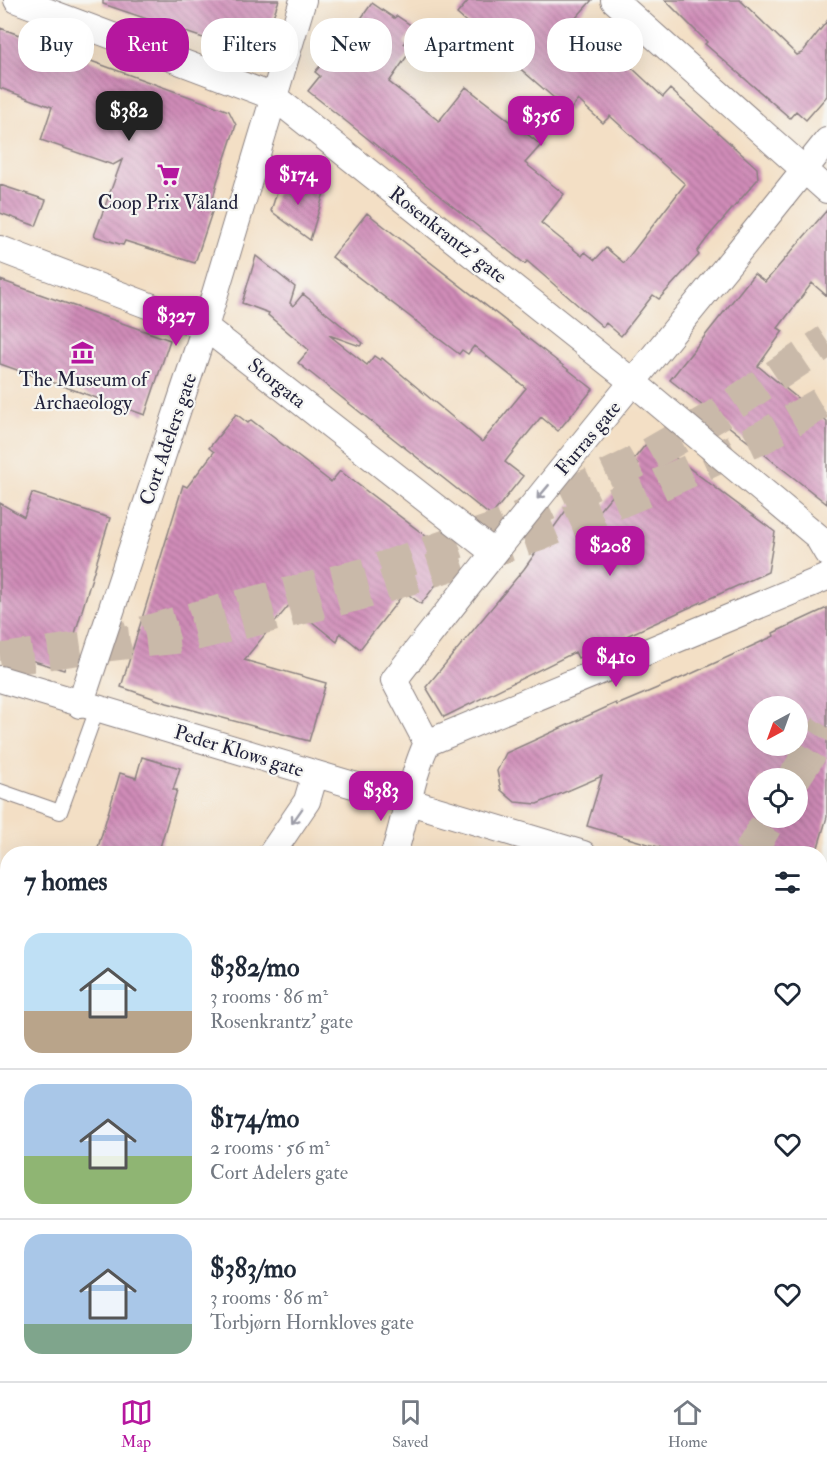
<!DOCTYPE html>
<html lang="en">
<head>
<meta charset="utf-8">
<style>
  :root { --surface:#fff; --page:#f2f2f3; --text:#1f2937; --muted:#747a83; --line:#e0e1e3; --accent:#b5179e }
  body { margin:0; font-family:"IM FELL Double Pica",serif; background:var(--page); color:var(--text); height:100vh; display:flex; flex-direction:column; font-size:22px; white-space:nowrap }
  * { box-sizing:border-box; margin:0 }
  p { font-size:20px; color:var(--muted) }
  .icon { flex:none; width:33px; height:33px; fill:none; stroke:currentColor; stroke-width:2; stroke-linecap:round; stroke-linejoin:round }
  .map { position:relative; flex:1; overflow:hidden }
  .drawer { position:absolute; left:0px; top:846px; width:828px; height:536px; display:flex; flex-direction:column; background:var(--surface); border-radius:24px 24px 0 0; box-shadow:0 6px 24px #0002 }
  .drawer>* { flex:none }
  .banner { position:absolute; left:18px; top:18px; width:792px; height:54px; display:flex; gap:12px }
  .needle { width:39px; rotate:221deg }
  .controls { position:absolute; left:748px; top:696px; display:grid; gap:12px }
  .controls a { display:grid; place-items:center; width:60px; height:60px; border-radius:50%; background:var(--surface); box-shadow:0 6px 24px #0002; font-size:30px }
  .price { position:absolute; translate:-50% -51px; padding:0 14px; border-radius:12px; background:var(--accent); color:#fff; font-size:20px; line-height:39px; filter:drop-shadow(0 2px 3px #0008) }
  .price::after { content:''; position:absolute; left:50%; top:36px; width:18px; height:14px; margin-left:-9px; background:inherit; clip-path:polygon(0 0,100% 0,50% 100%) }
  .price.active { background:#222; color:#fff }
  ul { padding:0; list-style:none }
  li { display:flex; align-items:center; gap:18px; height:150px; padding:0 24px }
  li+li { border-top:2px solid var(--line) }
  li span { display:grid; place-items:center; flex:none; width:168px; height:120px; border-radius:18px; color:#555 }
  li>.icon { margin-inline-start:auto }
  span .icon { width:72px; height:72px; fill:#fffc; stroke-width:1 }
  li b { font-size:26px }
  h2 { display:flex; justify-content:space-between; align-items:center; height:72px; padding:0 24px; font-size:26px }
  .pill { padding:0 21px; border-radius:24px; background:var(--surface); box-shadow:0 6px 24px #0002; font-size:21px; line-height:54px }
  .pill.active { background:var(--accent); color:#fff }
  .tabs { display:flex; justify-content:space-around; align-items:center; height:84px; border-top:2px solid var(--line); background:var(--surface); font-size:16px; color:var(--muted) }
  .tabs a { display:grid; justify-items:center; gap:3px }
  .tabs .active { color:var(--accent) }
  .map>svg:first-child { display:block }
</style>
</head>
<body>
<div class="map">
<svg width="827" height="1381" viewBox="0 0 827 1381">
  <defs>
    <pattern id="building-back-hatch" width="6" height="6" patternUnits="userSpaceOnUse" patternTransform="scale(1.5)"><rect width="6" height="6" fill="#d08cb8"/><path d="M-1 5l2 2M0 0l6 6M5-1l2 2" fill="none" stroke="#a87297"/></pattern>
  </defs>
  <rect width="100%" height="100%" fill="#f6f6f2"/>
  <filter id="ink" filterUnits="userSpaceOnUse"><feTurbulence type="fractalNoise" baseFrequency=".0167" numOctaves="2"/><feDisplacementMap in="SourceGraphic" scale="12" xChannelSelector="R" yChannelSelector="G"/><feConvolveMatrix kernelMatrix="1 2 1 2 8 2 1 2 1" color-interpolation-filters="sRGB"/></filter>
  <filter id="wash" filterUnits="userSpaceOnUse"><feTurbulence type="fractalNoise" baseFrequency=".008" numOctaves="4" result="noise"/><feDisplacementMap in="SourceGraphic" scale="24" xChannelSelector="R" yChannelSelector="G"/><feGaussianBlur stdDeviation="1.35" result="paint"/><feColorMatrix in="noise" values="0 0 0 0 0 0 0 0 0 0 0 0 0 0 0 0 0 1.4 0 .05"/><feComposite in="paint" operator="in"/></filter>
  <g filter="url(#wash)">
    <rect width="100%" height="100%" fill="#f3dfc5"/>
    <g id="blocks">
      <path fill="url(#building-back-hatch)" fill-rule="evenodd" d="M103 0H279L262 47 247 53 103 4Z
        M469 0H592L574 20 611 54 614 51 663 97 670 89 757 168 758 179 708 237 697 252 699 255 659 299 653 295 621 336 606 323 603 327 527 261 525 264 308 91 320 76 315 72 332 52 335 55 372 3 394 18 397 16 415 28 404 43 412 49 389 82 439 121 466 87 541 145 525 163 564 194 541 223 582 256 585 252 595 260 606 248 624 263 685 184 610 116 603 123 578 100 569 111 457 14Z
        M665 0H740L797 55 802 53 827 21V96L806 120 796 111 790 118 705 44 707 42Z
        M0 28 229 111 236 125 217 182 212 203H215L195 263 125 241 123 245 94 236 122 160 113 165 41 140 52 107 0 88Z
        M281 179 324 193 310 240 271 211Z
        M0 185 46 200 36 226 0 213Z
        M827 210V296L812 283 778 328 783 331 758 366 827 422V504L670 380 754 274 765 282Z
        M367 213 593 389 558 431 541 417 508 458 505 462 523 476 491 516 298 363 309 350 268 315 269 313 242 303 256 256 295 287 290 303 293 306 303 294 363 343 360 346 329 335 367 365 374 356 380 360 382 358 482 442 526 388 474 346 468 354 462 350 459 354 332 257Z
        M0 280 170 340 145 415 0 364Z
        M236 414 248 423 251 420 331 482 340 471 456 559 421 604 405 592 360 649 340 633 337 642 290 604 244 660 326 683 309 741 167 703 121 687 183 485 187 487 214 452 209 448Z
        M650 439 775 532 768 572 578 658 575 652 444 717 426 687 524 569 572 502 593 518 638 464 634 459Z
        M32 493 110 518 64 670 0 651V503L24 517Z
        M827 608V817L816 854H682L587 826 602 776 537 804 515 802 501 790 497 771 506 753 616 703 617 705 693 673 774 636 773 633ZM759 706H798V746H759ZM759 778H798V818H759Z
        M142 757 180 768 173 790H177L158 854H96L120 773 136 778Z"/>
    </g>
  </g>
  <g filter="url(#ink)">
    <use href="#blocks" fill-opacity="0" stroke="#8a8080" stroke-width="1.5"/>
    <g fill="none" stroke-linecap="round" stroke-linejoin="round">
      <path stroke="#c9b9a9" stroke-width="33" stroke-dasharray="33 16" stroke-linecap="butt" d="M0 660 97 646 195 618 366 574 498 528 633 464 714 417 827 341
        M820 974 827 970
        M0 1164H8"/>
      <path stroke="#c9b9a9" stroke-width="33" stroke-dasharray="33 16" stroke-linecap="butt" d="M97 646 188 636 371 591 440 568 541 534 659 485 763 437 827 400
        M794 778 827 727
        M749 854 770 818
        M820 965 827 954
        M614 1381 618 1374"/>
      <defs>
        <path id="service" d="M0 791 60 812 97 709
          M0 1035 8 1032
          M820 1077 827 1078"/>
        <path id="minor" d="M17 0 274 97 634 383 817 536 827 553
          M614 0 827 190
          M0 249 205 327 493 552
          M0 679 583 854
          M80 705 205 327 303 0
          M427 743 394 680C535 498 684 322 827 141
          M271 854 307 801 315 774
          M394 854C406 817 411 777 427 743L827 577
          M820 924 827 926
          M224 1381 226 1374
          M744 1381 747 1374"/>
        <path id="secondary" d="M474 1381 477 1374"/>
        <path id="primary" d="M0 1193 8 1190
          M820 1193 827 1194
          M0 1242 8 1239
          M820 1256H827"/>
      </defs>
      <use href="#service" stroke="#8a8080" stroke-width="16"/>
      <use href="#minor" stroke="#8a8080" stroke-width="28"/>
      <use href="#secondary" stroke="#8a8080" stroke-width="36"/>
      <use href="#primary" stroke="#8a8080" stroke-width="36"/>
      <use href="#service" stroke="#fff" stroke-width="14"/>
      <use href="#minor" stroke="#fff" stroke-width="26"/>
      <use href="#secondary" stroke="#fff" stroke-width="33"/>
      <use href="#primary" stroke="#fff" stroke-width="33"/>
    </g>
    <defs><path id="oneway-shaft" d="M-6 0H5M1.5-3L5.5 0L1.5 3" fill="none" stroke-width="1.6" stroke-linecap="round" stroke-linejoin="round" transform="scale(1.5)"/></defs>
    <g stroke="#9c9ca7">
      <use href="#oneway-shaft" transform="translate(543 492) rotate(130)"/>
      <use href="#oneway-shaft" transform="translate(297 816) rotate(125)"/>
    </g>
  </g>
  <defs>
    <symbol id="supermarket-bare" viewBox="-9 -9 18 18"><path d="M-6-5.5h2.5l.6 2H6L4.5 2H-2.5L-4.4-4H-6ZM-1.5 3.2a1.3 1.3 0 1 0 .1 0ZM3 3.2a1.3 1.3 0 1 0 .1 0Z" fill="#b5179e" stroke="#f6f6f2" stroke-width="2.5" paint-order="stroke"/></symbol>
    <symbol id="museum-bare" viewBox="-9 -9 18 18"><path d="M0-6L6-3V-2H-6V-3ZM-5-1h2V3h-2ZM-1-1h2V3h-2ZM3-1h2V3H3ZM-6 4H6V6H-6Z" fill="#b5179e" stroke="#f6f6f2" stroke-width="2.5" paint-order="stroke"/></symbol>
  </defs>
  <g fill-rule="evenodd">
    <use href="#supermarket-bare" x="152" y="158" width="33" height="33"/>
    <use href="#museum-bare" x="66" y="336" width="33" height="33"/>
  </g>
  <g text-anchor="middle" dominant-baseline="central" stroke-width="4.5" stroke-linejoin="round" paint-order="stroke">
    <g font-size="20" fill="#22223b" stroke="#f6f6f2">
      <text x="168" y="202">Coop Prix Våland</text>
      <text x="83" y="379">The Museum of<tspan x="83" dy="23">Archaeology</tspan></text>
    </g>
    <g font-size="20" fill="#22223b" stroke="#f6f6f2">
      <text transform="translate(448 235) rotate(38)">Rosenkrantz' gate</text>
      <text transform="translate(277 383) rotate(38)">Storgata</text>
      <text transform="translate(588 438) rotate(-50)">Furras gate</text>
      <text transform="translate(168 439) rotate(-71)">Cort Adelers gate</text>
      <text transform="translate(239 751) rotate(17)">Peder Klows gate</text>
    </g>
  </g>
</svg>
<div class="controls">
<a><svg class="needle" viewBox="-14 -14 28 28"><path d="M0-13l5 13h-10z" fill="#e53935"/><path d="M0 13l5-13h-10z" fill="#747a83"/></svg></a>
<a><svg class="icon" aria-label="locate" viewBox="0 0 24 24"><circle cx="12" cy="12" r="6"/><path d="M12 2v4M12 18v4M2 12h4M18 12h4"/></svg></a>
</div>
<b class="price active" style="left:129px;top:142px">$382</b>
<b class="price" style="left:541px;top:147px">$356</b>
<b class="price" style="left:298px;top:206px">$174</b>
<b class="price" style="left:176px;top:347px">$327</b>
<b class="price" style="left:610px;top:577px">$208</b>
<b class="price" style="left:616px;top:688px">$410</b>
<b class="price" style="left:381px;top:822px">$383</b>
<div class="banner">
<a class="pill">Buy</a>
<a class="pill active">Rent</a>
<a class="pill">Filters</a>
<a class="pill">New</a>
<a class="pill">Apartment</a>
<a class="pill">House</a>
</div>
<section class="drawer">
<h2>7 homes<svg class="icon" aria-label="filters" viewBox="0 0 24 24"><path d="M4 7h16M4 17h16"/><circle cx="9" cy="7" r="2"/><circle cx="15" cy="17" r="2"/></svg></h2>
<ul>
<li><span style="background:linear-gradient(#bfe0f5 65%,#b9a48a 0)"><svg class="icon" aria-label="home" viewBox="0 0 24 24"><path d="M3 11l9-7 9 7M6 9v11h12V9"/></svg></span><div><b>$382/mo</b><p>3 rooms · 86 m²</p><p>Rosenkrantz' gate</p></div><svg class="icon" aria-label="heart" viewBox="0 0 24 24"><path d="M12 20l-8-8c-3-5 5-10 8-4 3-6 11-1 8 4z"/></svg></li>
<li><span style="background:linear-gradient(#a9c7e8 60%,#8fb573 0)"><svg class="icon" aria-label="home" viewBox="0 0 24 24"><path d="M3 11l9-7 9 7M6 9v11h12V9"/></svg></span><div><b>$174/mo</b><p>2 rooms · 56 m²</p><p>Cort Adelers gate</p></div><svg class="icon" aria-label="heart" viewBox="0 0 24 24"><path d="M12 20l-8-8c-3-5 5-10 8-4 3-6 11-1 8 4z"/></svg></li>
<li><span style="background:linear-gradient(#a9c7e8 75%,#7fa58c 0)"><svg class="icon" aria-label="home" viewBox="0 0 24 24"><path d="M3 11l9-7 9 7M6 9v11h12V9"/></svg></span><div><b>$383/mo</b><p>3 rooms · 86 m²</p><p>Torbjørn Hornkloves gate</p></div><svg class="icon" aria-label="heart" viewBox="0 0 24 24"><path d="M12 20l-8-8c-3-5 5-10 8-4 3-6 11-1 8 4z"/></svg></li>
</ul>
</section>
</div>
<nav class="tabs">
<a class="active"><svg class="icon" aria-label="map" viewBox="0 0 24 24"><path d="M3 6l6-2 6 2 6-2v14l-6 2-6-2-6 2zM9 4v14M15 6v14"/></svg>Map</a>
<a><svg class="icon" aria-label="saved" viewBox="0 0 24 24"><path d="M7 4h10v16l-5-4-5 4z"/></svg>Saved</a>
<a><svg class="icon" aria-label="home" viewBox="0 0 24 24"><path d="M3 11l9-7 9 7M6 9v11h12V9"/></svg>Home</a>
</nav>
</body>
</html>
